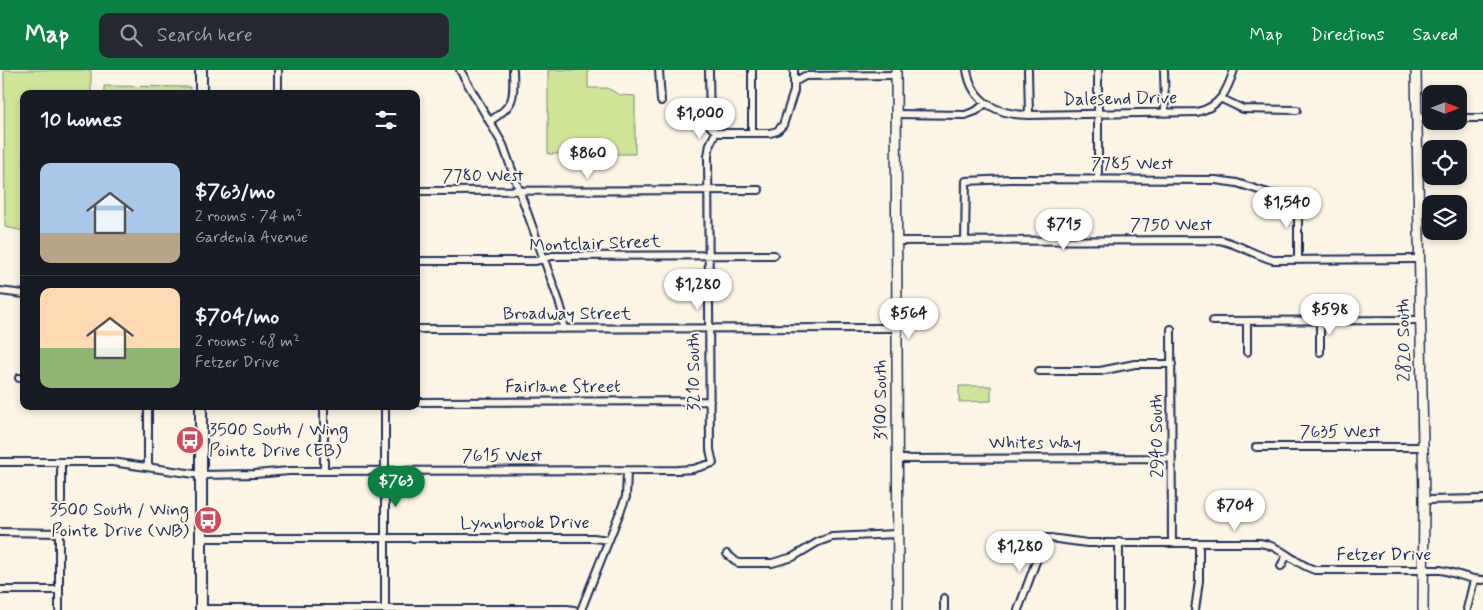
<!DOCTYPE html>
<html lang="en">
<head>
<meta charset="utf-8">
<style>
  :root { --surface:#171b24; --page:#242831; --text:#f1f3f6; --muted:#9ea1a6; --line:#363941; --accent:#0b8043 }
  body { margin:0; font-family:Mynerve,sans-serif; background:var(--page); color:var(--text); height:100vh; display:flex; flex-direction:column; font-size:19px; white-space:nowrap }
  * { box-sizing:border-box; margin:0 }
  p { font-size:16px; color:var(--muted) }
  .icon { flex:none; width:28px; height:28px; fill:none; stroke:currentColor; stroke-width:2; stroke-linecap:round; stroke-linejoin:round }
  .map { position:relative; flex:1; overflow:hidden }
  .panel { position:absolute; left:20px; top:20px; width:400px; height:320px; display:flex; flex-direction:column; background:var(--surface); border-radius:10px; box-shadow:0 2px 8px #0003 }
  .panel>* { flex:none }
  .needle { width:32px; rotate:90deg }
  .controls { position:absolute; left:1422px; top:15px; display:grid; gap:10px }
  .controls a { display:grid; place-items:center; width:45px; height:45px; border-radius:10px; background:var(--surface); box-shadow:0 2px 8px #0003; font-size:25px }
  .price { position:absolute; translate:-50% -42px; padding:0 11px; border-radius:18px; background:#fff; color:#222; font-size:16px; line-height:32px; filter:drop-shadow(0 1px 2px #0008) }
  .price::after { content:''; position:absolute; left:50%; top:30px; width:15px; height:11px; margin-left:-8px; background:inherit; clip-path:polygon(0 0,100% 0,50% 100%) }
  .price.active { background:var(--accent); color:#fff }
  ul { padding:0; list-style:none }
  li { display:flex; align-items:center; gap:15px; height:125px; padding:0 20px }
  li+li { border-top:1px solid var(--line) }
  li span { display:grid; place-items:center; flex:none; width:140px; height:100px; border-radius:10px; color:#555 }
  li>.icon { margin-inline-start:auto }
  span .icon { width:60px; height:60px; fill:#fffc; stroke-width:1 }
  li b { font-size:21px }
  h2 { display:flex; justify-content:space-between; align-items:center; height:60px; padding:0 20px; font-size:21px }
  header { display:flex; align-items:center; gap:30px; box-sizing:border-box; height:70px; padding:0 25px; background:var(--accent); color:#fff }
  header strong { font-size:24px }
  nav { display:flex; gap:28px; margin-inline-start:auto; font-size:18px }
  .search { width:350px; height:45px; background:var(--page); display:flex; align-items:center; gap:12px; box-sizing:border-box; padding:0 18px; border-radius:10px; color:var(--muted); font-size:19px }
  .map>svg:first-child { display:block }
</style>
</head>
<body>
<header>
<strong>Map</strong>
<div class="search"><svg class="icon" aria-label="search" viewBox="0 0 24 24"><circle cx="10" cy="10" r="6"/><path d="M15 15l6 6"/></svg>Search here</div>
<nav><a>Map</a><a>Directions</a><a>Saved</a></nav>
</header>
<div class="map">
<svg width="1483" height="540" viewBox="0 0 1483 540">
  <rect width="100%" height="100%" fill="#fcf5e5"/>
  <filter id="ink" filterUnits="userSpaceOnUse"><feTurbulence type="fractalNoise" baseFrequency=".02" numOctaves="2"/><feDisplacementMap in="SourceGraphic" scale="10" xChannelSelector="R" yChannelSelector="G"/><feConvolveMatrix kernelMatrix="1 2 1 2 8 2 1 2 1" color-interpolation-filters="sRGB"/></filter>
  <g filter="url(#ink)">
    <path fill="#d1e599" stroke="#768a7c" d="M4 0H91V24H24V161L5 157Z
      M548 0H588V18H607L620 25 635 26V84H548Z
      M104 16 190 17V24H104Z
      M959 316H991V331L959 332Z"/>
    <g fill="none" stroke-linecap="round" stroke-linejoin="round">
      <defs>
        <path id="street" d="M278 0V24
          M460 0 503 75 560 234 562 241 563 259
          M659 0 661 31
          M709 0 710 56 716 62 721 63H770L777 61 783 55 794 21V0
          M752 0V63
          M967 0C972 33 999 45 1029 45L1197 42C1220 37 1227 21 1234 0
          M1028 0 1029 45
          M1098 0V109
          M1164 0 1165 43
          M794 12 805 6 896 5
          M1222 29 1243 39 1297 40
          M896 44 965 45 976 41 986 33
          M1459 48H1483
          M1417 49 1431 48
          M490 51C515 35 514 29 513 0
          M416 121 759 120
          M897 171 1220 170C1238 174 1255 185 1273 190L1419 189
          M965 171 966 111 1010 109 1216 110 1237 113 1271 124 1295 127 1298 139V190
          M416 191H536L552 186 774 185
          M0 221 24 224
          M1213 251 1420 250
          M1247 251V282
          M416 259 897 258
          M1171 259 1172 473
          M1320 282V250
          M1039 301H1100L1135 294H1172
          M19 308H24
          M416 332 710 331
          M148 336V396
          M324 336V401
          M385 336V540
          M1256 377H1423
          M897 389 1172 388
          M0 392H112L201 405 255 404 289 401 678 400 693 399 713 393 710 380 708 86 710 74 716 62
          M61 392V432
          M1424 430 1483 429
          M0 462 59 463V540
          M201 468H593L609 470
          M995 471 1007 468H1050L1087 473H1259C1281 475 1294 494 1315 500H1440C1455 502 1468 510 1483 510
          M1119 472V540
          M727 484 738 493H772L793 487 818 472 832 467 897 464
          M1281 496 1287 485
          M0 520H59
          M944 528V540
          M201 539H567L574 540
          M1467 539 1474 510
          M581 540 626 427 627 401
          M1018 540 1037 489 1040 468
          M1195 540 1199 511V473"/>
        <path id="secondary" d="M896 0 898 540
          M1416 0 1424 430 1423 540"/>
        <path id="primary" d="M201 24V0
          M201 336V540"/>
      </defs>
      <use href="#street" stroke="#1b2f5e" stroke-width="10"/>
      <use href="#secondary" stroke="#1b2f5e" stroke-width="12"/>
      <use href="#primary" stroke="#1b2f5e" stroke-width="14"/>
      <use href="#street" stroke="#fcf5e5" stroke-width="6"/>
      <use href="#secondary" stroke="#fcf5e5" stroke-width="9"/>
      <use href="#primary" stroke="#fcf5e5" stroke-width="10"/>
    </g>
  </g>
  <defs>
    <symbol id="bus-disc" viewBox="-11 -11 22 22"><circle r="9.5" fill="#d1495b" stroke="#fcf5e5"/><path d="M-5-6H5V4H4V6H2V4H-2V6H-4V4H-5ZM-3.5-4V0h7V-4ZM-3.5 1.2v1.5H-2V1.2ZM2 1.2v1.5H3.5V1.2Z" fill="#fff"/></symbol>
  </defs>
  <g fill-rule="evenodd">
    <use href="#bus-disc" x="174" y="354" width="32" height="32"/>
    <use href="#bus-disc" x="192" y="434" width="32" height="32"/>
  </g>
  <g text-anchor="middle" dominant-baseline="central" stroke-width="4" stroke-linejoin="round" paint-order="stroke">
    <g font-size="18" fill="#1b2f5e" stroke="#fcf5e5">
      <text transform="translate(1120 29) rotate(-1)">Dalesend Drive</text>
      <text x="1132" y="94">7785 West</text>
      <text x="483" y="106">7780 West</text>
      <text x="1171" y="155">7750 West</text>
      <text transform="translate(595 174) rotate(-2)">Montclair Street</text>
      <text x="567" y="244">Broadway Street</text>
      <text transform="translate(1404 270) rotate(-91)">2820 South</text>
      <text transform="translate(694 302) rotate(-90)">3210 South</text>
      <text x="563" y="317">Fairlane Street</text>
      <text transform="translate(881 330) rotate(-90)">3100 South</text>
      <text x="1340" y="362">7635 West</text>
      <text transform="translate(1157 366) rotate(-90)">2940 South</text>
      <text x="1035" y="373">Whites Way</text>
      <text x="502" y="386">7615 West</text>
      <text x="525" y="453">Lynnbrook Drive</text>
      <text x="1384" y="485">Fetzer Drive</text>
    </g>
    <g font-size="18" fill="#1b2f5e" stroke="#fcf5e5" text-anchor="start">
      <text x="209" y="360">3500 South / Wing<tspan x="209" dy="21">Pointe Drive (EB)</tspan></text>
      <text x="189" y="440" text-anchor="end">3500 South / Wing<tspan x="189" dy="21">Pointe Drive (WB)</tspan></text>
    </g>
  </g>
</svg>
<div class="controls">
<a><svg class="needle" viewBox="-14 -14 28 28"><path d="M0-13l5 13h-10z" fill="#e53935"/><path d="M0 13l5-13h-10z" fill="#9ea1a6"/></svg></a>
<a><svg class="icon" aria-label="locate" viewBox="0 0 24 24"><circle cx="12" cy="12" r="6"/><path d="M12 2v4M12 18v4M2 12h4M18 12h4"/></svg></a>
<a><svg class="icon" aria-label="layers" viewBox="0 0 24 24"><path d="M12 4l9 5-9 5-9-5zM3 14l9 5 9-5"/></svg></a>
</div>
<b class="price" style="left:700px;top:70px">$1,000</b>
<b class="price" style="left:588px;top:110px">$860</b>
<b class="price" style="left:1287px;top:159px">$1,540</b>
<b class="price" style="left:1064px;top:181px">$715</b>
<b class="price" style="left:698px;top:241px">$1,280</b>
<b class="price" style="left:1330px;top:266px">$598</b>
<b class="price" style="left:909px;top:270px">$564</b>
<b class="price active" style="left:396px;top:438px">$763</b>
<b class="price" style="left:1235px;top:462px">$704</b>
<b class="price" style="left:1020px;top:503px">$1,280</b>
<section class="panel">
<h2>10 homes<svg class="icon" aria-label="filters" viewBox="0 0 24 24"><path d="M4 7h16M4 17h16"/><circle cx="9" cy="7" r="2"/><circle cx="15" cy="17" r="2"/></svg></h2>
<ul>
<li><span style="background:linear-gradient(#a9c7e8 70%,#b9a48a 0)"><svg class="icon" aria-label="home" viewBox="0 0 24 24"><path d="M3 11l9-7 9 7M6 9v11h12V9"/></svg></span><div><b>$763/mo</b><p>2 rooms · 74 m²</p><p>Gardenia Avenue</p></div></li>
<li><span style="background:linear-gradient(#ffd9b3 60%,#8fb573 0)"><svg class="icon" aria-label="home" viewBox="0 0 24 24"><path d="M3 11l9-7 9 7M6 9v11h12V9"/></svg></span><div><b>$704/mo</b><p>2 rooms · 68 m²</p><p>Fetzer Drive</p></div></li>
</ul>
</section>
</div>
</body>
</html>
